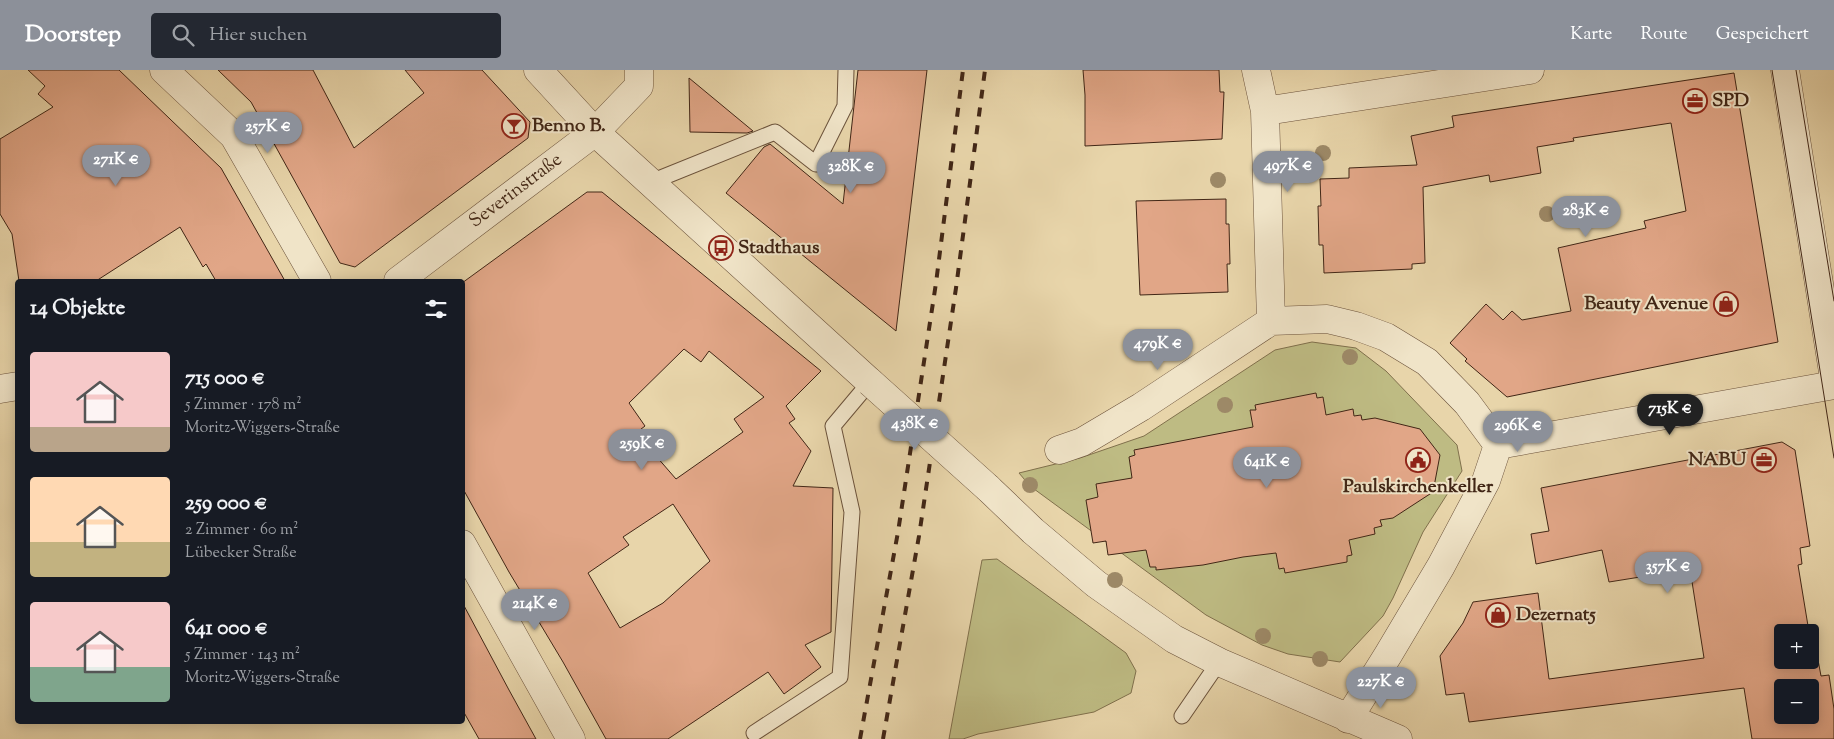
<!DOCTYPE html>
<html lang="de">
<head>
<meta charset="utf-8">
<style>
  :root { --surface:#171b24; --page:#242831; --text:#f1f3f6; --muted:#9ea1a6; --accent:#8c9099 }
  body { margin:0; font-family:"Sorts Mill Goudy",serif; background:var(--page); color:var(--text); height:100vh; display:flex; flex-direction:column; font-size:19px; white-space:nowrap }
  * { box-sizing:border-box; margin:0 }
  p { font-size:16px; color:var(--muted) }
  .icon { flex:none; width:28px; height:28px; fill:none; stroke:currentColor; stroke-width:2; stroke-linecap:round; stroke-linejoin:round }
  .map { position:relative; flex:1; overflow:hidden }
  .side { position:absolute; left:15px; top:209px; width:450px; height:445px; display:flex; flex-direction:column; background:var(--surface); border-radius:5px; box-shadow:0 2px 12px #0003 }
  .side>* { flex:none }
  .tools { position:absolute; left:1774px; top:554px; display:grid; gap:10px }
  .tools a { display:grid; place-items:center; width:45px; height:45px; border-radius:5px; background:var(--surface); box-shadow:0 2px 12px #0003; font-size:25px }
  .price { position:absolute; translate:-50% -42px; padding:0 11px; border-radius:18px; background:var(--accent); color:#fff; font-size:16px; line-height:32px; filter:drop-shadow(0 1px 2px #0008) }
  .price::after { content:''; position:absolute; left:50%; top:30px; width:15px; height:11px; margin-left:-8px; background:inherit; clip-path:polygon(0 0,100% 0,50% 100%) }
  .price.current { background:#222; color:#fff }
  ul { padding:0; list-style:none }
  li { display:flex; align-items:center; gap:15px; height:125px; padding:0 15px }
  li span { display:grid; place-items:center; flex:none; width:140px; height:100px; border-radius:5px; color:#555 }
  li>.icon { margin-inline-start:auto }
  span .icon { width:60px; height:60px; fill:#fffc; stroke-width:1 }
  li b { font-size:21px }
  h2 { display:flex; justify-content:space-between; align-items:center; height:60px; padding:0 15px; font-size:21px }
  header { display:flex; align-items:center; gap:30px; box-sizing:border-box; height:70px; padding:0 25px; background:var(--accent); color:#fff }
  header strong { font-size:24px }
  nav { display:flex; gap:28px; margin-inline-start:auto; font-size:18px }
  .search { width:350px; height:45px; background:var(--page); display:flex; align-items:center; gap:12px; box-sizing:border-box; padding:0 18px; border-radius:5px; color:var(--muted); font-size:19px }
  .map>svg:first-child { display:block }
</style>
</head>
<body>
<header>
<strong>Doorstep</strong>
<div class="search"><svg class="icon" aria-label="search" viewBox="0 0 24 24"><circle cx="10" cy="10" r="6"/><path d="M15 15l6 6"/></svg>Hier suchen</div>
<nav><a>Karte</a><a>Route</a><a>Gespeichert</a></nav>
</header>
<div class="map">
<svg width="1834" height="669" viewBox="0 0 1834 669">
  <rect width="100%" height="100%" fill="#e8d5aa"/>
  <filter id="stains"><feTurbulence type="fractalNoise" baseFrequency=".004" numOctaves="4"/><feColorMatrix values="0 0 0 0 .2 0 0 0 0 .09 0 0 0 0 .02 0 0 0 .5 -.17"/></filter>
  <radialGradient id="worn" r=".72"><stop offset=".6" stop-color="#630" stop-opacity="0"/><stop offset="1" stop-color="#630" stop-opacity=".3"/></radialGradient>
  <path fill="#bebb83" stroke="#80704c" d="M1312 272 1356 278 1386 301 1457 375 1462 401 1423 462 1393 528 1383 546 1340 592 1288 584 1262 575 1206 545 1030 416 1019 403 1080 388 1144 366 1275 280Z
    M997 489 1126 583 1136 601 1131 623 1094 642 978 664 963 669H949L982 490Z"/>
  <path fill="#e1a687" stroke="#412616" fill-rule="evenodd" d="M28 0H119L221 98 285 211H216L206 194 203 197 180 157 96 211H19L12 164 0 144V69L53 37 38 24 45 16Z
    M218 0H313L354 78 424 23 405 0H482L530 52 528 68 355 197 340 193 251 32Z
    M858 0H927L896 261 726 123 764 77 770 74 843 134Z
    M1083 0H1219L1220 22H1224L1222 69 1085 76V25Z
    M1734 3 1778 272 1507 327 1465 291 1467 289 1450 273 1486 234 1503 250 1512 241 1522 250 1571 241 1558 178 1646 158 1644 151 1686 141 1671 53 1573 68 1574 71 1537 77 1541 103 1490 112 1489 105 1423 117 1425 193 1412 194V199L1324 203 1323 175H1319L1318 136H1321L1320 109 1349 108V98L1417 95 1411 66 1454 57 1452 46Z
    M689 8 753 61 747 63 690 62Z
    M587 122H602L821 301 786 336 795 349 789 353 811 381 793 416 833 418 831 562 805 575 821 597 784 624 768 602 668 669H606L563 592 509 502 462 417V213ZM684 279 701 292 709 281 764 327 734 349 743 362 676 409 636 363 645 356 629 333ZM673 434 710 491 663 533 620 558 588 503 629 475 623 467Z
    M1226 129V154H1229L1230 194H1227L1228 222 1140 225 1136 131Z
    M1316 323 1317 328 1323 327 1326 345 1353 339 1354 346 1361 345 1362 350 1375 348 1420 359 1440 385 1433 422 1393 448 1380 450 1382 456 1374 458 1375 464 1349 470 1352 485 1347 486V492L1285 503 1284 498 1279 499 1276 483 1243 487 1203 495 1156 500V497H1150L1146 480 1108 485 1106 471 1093 473 1086 430 1098 427 1096 414 1132 408 1129 387 1135 385 1134 380 1253 357 1250 340H1256L1255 335Z
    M1782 372 1795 380 1810 476 1800 478 1802 494 1798 495 1809 562H1782V590H1810V563H1813L1821 606 1829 605 1834 639V669H1752L1744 618 1469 652 1464 623 1446 625 1440 586 1463 553 1473 532 1538 523 1549 609 1704 588 1690 499 1609 512 1602 480 1536 494 1531 464 1549 461 1541 418ZM1782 618H1810V645H1782Z
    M462 532 509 620 536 669H479L462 639Z"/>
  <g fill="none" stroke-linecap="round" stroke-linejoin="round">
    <defs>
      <path id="lane" d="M651 112 775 62 816 94 845 36 846 0
        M1182 646 1219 592
        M754 663 840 607 852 442 833 356 870 312"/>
      <path id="street" d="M164 0 234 66 317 211
        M538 0 595 62 870 312
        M1256 0 1265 41 1271 251
        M1785 0 1834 308
        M1265 41 1530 0
        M398 211 595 62 639 16V0
        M0 319 18 316
        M1498 375 1834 315
        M1059 380 1082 372 1141 337 1271 251 1327 249 1356 256 1386 267 1427 292 1467 333 1498 375 1486 411 1441 496 1388 585 1348 649
        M988 418 1033 461 1096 514 1174 569 1219 592 1398 669
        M462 474 571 669"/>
    </defs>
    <use href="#lane" stroke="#6b523b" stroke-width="17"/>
    <use href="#street" stroke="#6b523b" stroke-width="29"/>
    <use href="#lane" stroke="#f0e4c8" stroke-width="15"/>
    <use href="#street" stroke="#f0e4c8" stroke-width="28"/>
    <path stroke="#412616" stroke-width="1" d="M1772 0 1834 388
      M1796 0 1834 231"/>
    <path stroke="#412616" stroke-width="4" stroke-dasharray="9 9" stroke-linecap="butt" d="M860 669 898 462 936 213 963 0
      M883 669 919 466 956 218 985 0"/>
    <defs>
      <path id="street-bridge" d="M870 312 988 418"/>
    </defs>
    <use href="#street-bridge" stroke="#6b523b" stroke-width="29" stroke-linecap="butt"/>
    <use href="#street-bridge" stroke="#f0e4c8" stroke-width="28"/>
  </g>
  <g fill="#9d8967">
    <circle cx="1323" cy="83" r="8"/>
    <circle cx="1218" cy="110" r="8"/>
    <circle cx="1547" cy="144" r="8"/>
    <circle cx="1350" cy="287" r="8"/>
    <circle cx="1225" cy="335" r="8"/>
    <circle cx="1030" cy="415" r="8"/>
    <circle cx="1115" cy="510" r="8"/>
    <circle cx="1263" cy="566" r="8"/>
    <circle cx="1320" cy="589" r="8"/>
  </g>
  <defs>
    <symbol id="office-ring" viewBox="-11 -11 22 22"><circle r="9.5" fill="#f0e4c8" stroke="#8f2418" stroke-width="1.5"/><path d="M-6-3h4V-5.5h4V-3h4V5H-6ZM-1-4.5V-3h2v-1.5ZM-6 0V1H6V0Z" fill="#8f2418"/></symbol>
    <symbol id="bar-ring" viewBox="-11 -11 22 22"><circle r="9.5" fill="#f0e4c8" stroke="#8f2418" stroke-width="1.5"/><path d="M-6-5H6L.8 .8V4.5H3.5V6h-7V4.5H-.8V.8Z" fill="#8f2418"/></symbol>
    <symbol id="bus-ring" viewBox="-11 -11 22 22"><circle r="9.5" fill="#f0e4c8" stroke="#8f2418" stroke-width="1.5"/><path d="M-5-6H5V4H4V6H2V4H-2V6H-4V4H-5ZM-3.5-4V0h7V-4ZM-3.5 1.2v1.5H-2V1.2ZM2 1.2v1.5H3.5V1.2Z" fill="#8f2418"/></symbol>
    <symbol id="shop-ring" viewBox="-11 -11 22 22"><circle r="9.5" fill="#f0e4c8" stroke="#8f2418" stroke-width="1.5"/><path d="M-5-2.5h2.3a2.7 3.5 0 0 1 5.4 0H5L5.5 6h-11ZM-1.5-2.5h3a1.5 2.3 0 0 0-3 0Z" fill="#8f2418"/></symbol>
    <symbol id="civic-ring" viewBox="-11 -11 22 22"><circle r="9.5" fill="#f0e4c8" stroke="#8f2418" stroke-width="1.5"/><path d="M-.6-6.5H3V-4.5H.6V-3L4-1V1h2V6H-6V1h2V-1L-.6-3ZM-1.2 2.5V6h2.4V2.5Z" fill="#8f2418"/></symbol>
  </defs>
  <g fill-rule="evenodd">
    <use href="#office-ring" x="1681" y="17" width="28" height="28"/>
    <use href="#bar-ring" x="500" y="42" width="28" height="28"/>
    <use href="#bus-ring" x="707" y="164" width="28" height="28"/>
    <use href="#shop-ring" x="1712" y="220" width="28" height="28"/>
    <use href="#civic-ring" x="1404" y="376" width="28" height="28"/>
    <use href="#office-ring" x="1750" y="376" width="28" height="28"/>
    <use href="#shop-ring" x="1484" y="531" width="28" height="28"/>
  </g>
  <g text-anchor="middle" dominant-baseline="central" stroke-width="4" stroke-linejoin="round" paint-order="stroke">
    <g font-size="19" font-weight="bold" fill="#412616" stroke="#f0e4c8" text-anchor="start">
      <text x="1712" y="31">SPD</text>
      <text x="532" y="56">Benno B.</text>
      <text x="738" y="178">Stadthaus</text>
      <text x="1708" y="234" text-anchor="end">Beauty Avenue</text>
      <text x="1746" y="390" text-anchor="end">NABU</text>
      <text x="1418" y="417" text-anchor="middle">Paulskirchenkeller</text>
      <text x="1516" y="545">Dezernat5</text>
    </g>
    <g font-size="19" fill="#412616" stroke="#f0e4c8">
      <text transform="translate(516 121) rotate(-37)">Severinstraße</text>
    </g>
  </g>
  <rect width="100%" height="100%" filter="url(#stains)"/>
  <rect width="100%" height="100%" fill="url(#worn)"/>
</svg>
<div class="tools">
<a>+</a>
<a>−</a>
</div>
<b class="price" style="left:268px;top:84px">257K €</b>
<b class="price" style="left:116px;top:117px">271K €</b>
<b class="price" style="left:1288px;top:123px">497K €</b>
<b class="price" style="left:851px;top:124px">328K €</b>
<b class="price" style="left:1586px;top:168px">283K €</b>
<b class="price" style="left:1158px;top:301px">479K €</b>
<b class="price current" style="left:1670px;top:366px">715K €</b>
<b class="price" style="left:915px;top:381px">438K €</b>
<b class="price" style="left:1518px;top:383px">296K €</b>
<b class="price" style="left:642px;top:401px">259K €</b>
<b class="price" style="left:1267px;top:419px">641K €</b>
<b class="price" style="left:1668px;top:524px">357K €</b>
<b class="price" style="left:535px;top:561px">214K €</b>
<b class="price" style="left:1381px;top:639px">227K €</b>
<section class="side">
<h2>14 Objekte<svg class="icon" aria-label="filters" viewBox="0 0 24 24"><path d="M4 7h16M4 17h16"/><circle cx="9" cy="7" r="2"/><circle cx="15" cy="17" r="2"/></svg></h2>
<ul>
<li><span style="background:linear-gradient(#f6c9c9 75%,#b9a48a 0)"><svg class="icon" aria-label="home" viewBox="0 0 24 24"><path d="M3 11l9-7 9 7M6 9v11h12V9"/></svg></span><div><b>715 000 €</b><p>5 Zimmer · 178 m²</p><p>Moritz-Wiggers-Straße</p></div></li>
<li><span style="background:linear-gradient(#ffd9b3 65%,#c2b280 0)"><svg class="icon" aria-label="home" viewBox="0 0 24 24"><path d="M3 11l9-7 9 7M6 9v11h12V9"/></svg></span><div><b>259 000 €</b><p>2 Zimmer · 60 m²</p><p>Lübecker Straße</p></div></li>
<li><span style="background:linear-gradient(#f6c9c9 65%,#7fa58c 0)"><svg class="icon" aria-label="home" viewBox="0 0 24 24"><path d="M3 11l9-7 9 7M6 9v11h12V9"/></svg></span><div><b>641 000 €</b><p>5 Zimmer · 143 m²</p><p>Moritz-Wiggers-Straße</p></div></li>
</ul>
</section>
</div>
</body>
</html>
